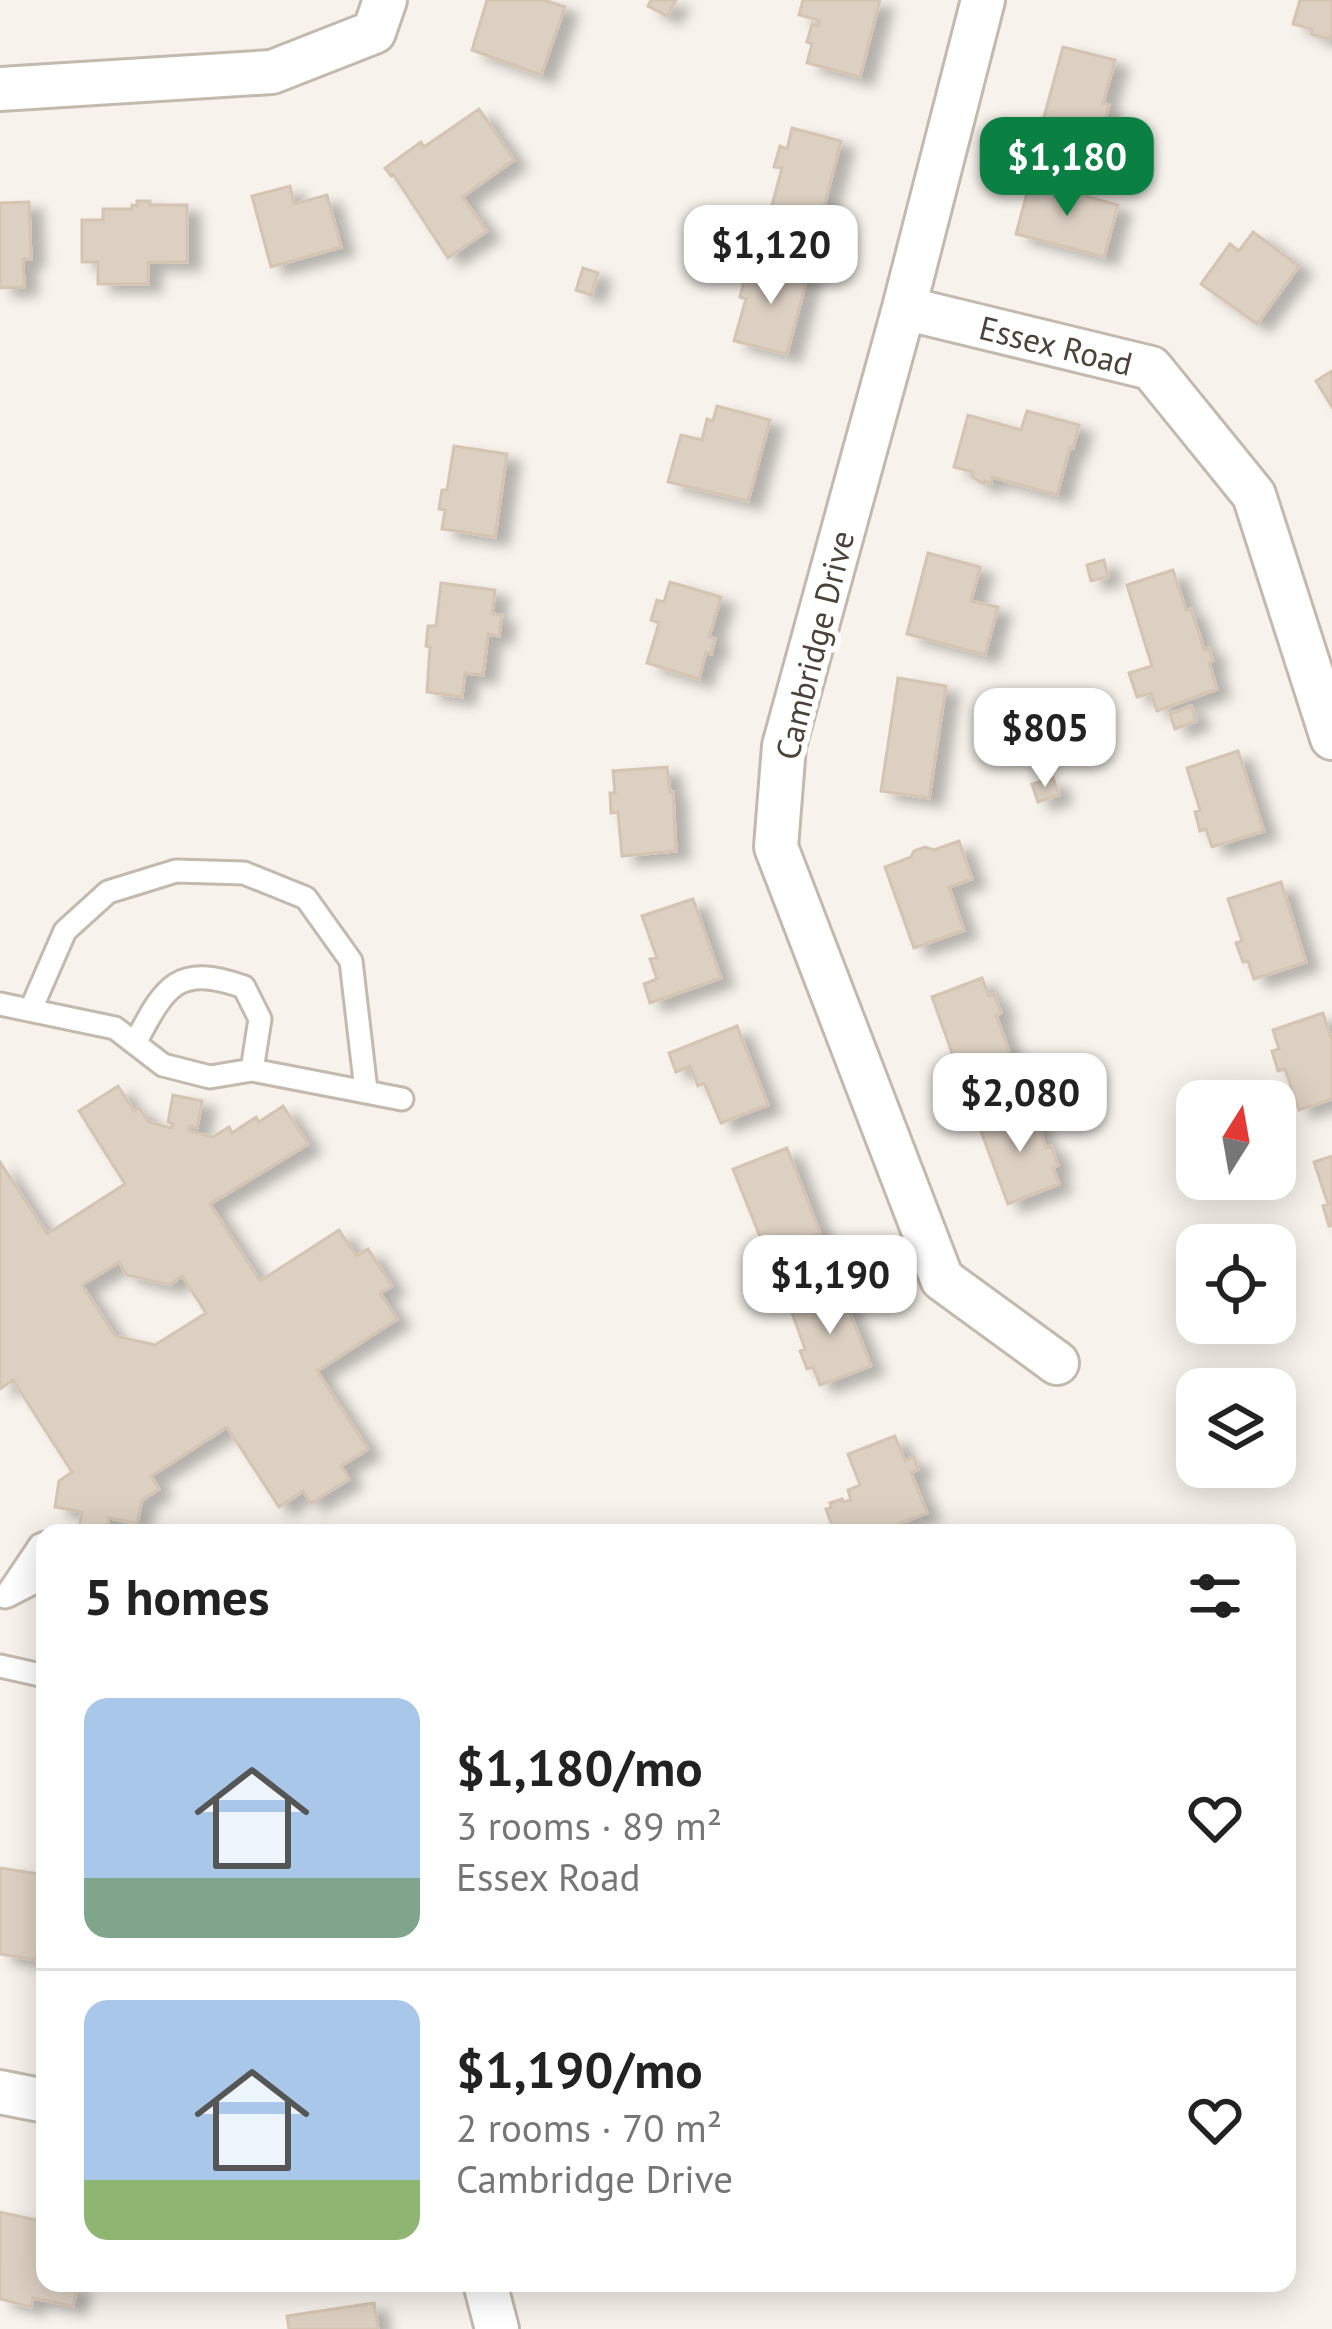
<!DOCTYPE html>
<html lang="en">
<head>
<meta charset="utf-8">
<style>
  :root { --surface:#fff; --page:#f2f2f2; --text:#222; --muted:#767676; --line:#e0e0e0; --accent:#0b8043 }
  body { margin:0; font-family:"PT Sans",sans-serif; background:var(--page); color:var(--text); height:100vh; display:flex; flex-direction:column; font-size:45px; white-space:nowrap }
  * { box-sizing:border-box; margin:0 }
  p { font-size:39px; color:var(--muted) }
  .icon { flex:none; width:66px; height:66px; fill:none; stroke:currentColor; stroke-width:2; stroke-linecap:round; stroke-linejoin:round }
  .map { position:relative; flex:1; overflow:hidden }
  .panel { position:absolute; left:36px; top:1524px; width:1260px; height:768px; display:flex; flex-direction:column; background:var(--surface); border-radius:24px; box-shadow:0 6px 30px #0003 }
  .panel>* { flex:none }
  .needle { width:78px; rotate:11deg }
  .buttons { position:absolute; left:1176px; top:1080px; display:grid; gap:24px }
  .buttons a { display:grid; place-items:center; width:120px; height:120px; border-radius:24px; background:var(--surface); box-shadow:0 6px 30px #0003; font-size:60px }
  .price { position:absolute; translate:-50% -102px; padding:0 27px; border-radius:24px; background:#fff; color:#222; font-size:39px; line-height:78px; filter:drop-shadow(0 3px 6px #0008) }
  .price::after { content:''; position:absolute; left:50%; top:72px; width:36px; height:27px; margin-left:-18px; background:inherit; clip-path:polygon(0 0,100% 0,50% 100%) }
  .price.selected { background:var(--accent); color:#fff }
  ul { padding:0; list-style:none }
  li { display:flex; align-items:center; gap:36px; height:300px; padding:0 48px }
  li+li { border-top:3px solid var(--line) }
  li span { display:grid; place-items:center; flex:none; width:336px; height:240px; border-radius:24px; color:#555 }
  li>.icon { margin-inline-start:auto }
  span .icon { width:144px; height:144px; fill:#fffc; stroke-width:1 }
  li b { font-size:51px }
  h2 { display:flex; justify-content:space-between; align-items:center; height:144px; padding:0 48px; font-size:51px }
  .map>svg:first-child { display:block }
</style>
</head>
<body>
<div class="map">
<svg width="1332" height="2329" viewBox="0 0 1332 2329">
  <defs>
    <filter id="shadow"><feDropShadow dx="13" dy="8" stdDeviation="6" flood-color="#0004"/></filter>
  </defs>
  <rect width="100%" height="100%" fill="#f7f2eb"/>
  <path fill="#dcd0c2" stroke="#d5c4b2" stroke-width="3" fill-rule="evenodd" filter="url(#shadow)" d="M487 0H544L565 7 541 75 472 50Z
    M651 0H676L667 16 648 6Z
    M803 0H880L860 77 807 63 812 44 807 42 812 24 818 26 819 20 799 15Z
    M1300 0H1332V35L1329 39 1311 34 1312 29 1293 24Z
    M1063 47 1115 60 1103 103 1109 105 1104 123 1099 122 1094 142 1041 128Z
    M479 109 514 160 462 197 487 231 448 258 393 174 391 176 385 168 421 142 424 147Z
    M792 128 841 141 820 222 771 209 782 168 774 167 780 146 787 149Z
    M1054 181 1073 187 1071 192 1118 205 1104 257 1016 234 1030 182 1052 187Z
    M290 186 294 204 327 195 341 247 271 267 252 196Z
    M137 201H150V205H187V262H148V284H98V262H82V220H103V209H132V205L137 206Z
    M29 202 31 259H23L24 287 0 288V203Z
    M1253 232 1299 266 1257 324 1201 284 1230 244 1239 251Z
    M756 259 808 274 787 354 734 341 746 299 740 297 745 277 751 279Z
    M583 268 598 273 591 295 576 290Z
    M1332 371V407L1316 381Z
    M717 406 770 420 748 501 668 482 681 435 702 440 707 419 713 421Z
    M1027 411 1079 425 1073 448 1070 447 1057 495 992 477 991 483 985 481 984 484 972 477 973 472 954 467 968 415 1021 430Z
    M454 446 507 454 495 537 442 529 445 510 439 509 442 490H447Z
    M928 553 980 567 971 601 998 607 985 655 907 634Z
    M1104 560 1108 577 1091 581 1087 565Z
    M1173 570 1186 610 1191 609 1204 650 1209 648 1213 661 1209 663 1217 689 1157 711 1151 693 1137 697 1129 673 1152 666 1127 585Z
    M670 582 721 597 709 637 715 639 711 654 706 652 699 679 647 663 659 623 651 620 657 600 664 602Z
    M441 583 495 590 492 614 502 615 499 636 488 634 483 675 465 673 462 697 427 692 430 647 426 646 428 626H436Z
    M898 678 946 686 929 798 881 791Z
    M1191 706 1196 721 1175 729 1170 714Z
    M1238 751 1264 831 1212 847 1206 829 1200 831 1195 812 1200 810 1187 768Z
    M667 767 670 792H673L676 851 622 856 618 812 611 813 610 793H615L613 771Z
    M1053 778 1059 795 1038 802 1032 784Z
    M959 841 972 879 949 887 964 930 914 948 885 867 911 857 914 851 925 847 934 850Z
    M1281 882 1306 962 1254 979 1248 961 1243 962 1236 943 1242 941 1228 899Z
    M693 899 721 978 650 1003 644 984 657 979 650 959 657 958 642 916Z
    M982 978 989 996 994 994 1001 1013 996 1015 1011 1056 960 1075 932 997Z
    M1323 1013 1332 1041V1099L1299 1110 1285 1069 1278 1071 1272 1051 1279 1049 1273 1030Z
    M737 1026 768 1105 721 1123 704 1083 698 1086 690 1066 676 1072 669 1053Z
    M118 1086 134 1111 139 1108 149 1122 171 1128 173 1124 168 1122 173 1095 202 1101 197 1128 190 1126 189 1131 213 1137 229 1127 232 1133 256 1117 259 1122 283 1106 308 1144 210 1204 260 1281 339 1230 356 1256 368 1249 392 1286 380 1293 397 1319 317 1371 368 1449 341 1466 349 1479 311 1503 303 1491 279 1507 227 1427 151 1476 159 1489 142 1500 137 1523 109 1518 105 1533H78L82 1512 55 1507 59 1481 72 1472 13 1380 0 1389V1162L47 1234 125 1184 79 1111ZM119 1262 127 1275 170 1285 182 1276 206 1313 155 1345 115 1336 82 1285Z
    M1031 1107 1046 1148 1051 1146 1058 1165 1053 1168 1059 1184 1008 1204 979 1126Z
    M787 1148 820 1233 767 1254 733 1169Z
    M1332 1156V1225L1329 1226 1323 1206 1328 1204 1314 1162Z
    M840 1288 871 1366 820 1385 813 1367 807 1369 800 1351 805 1349 790 1307Z
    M895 1436 905 1461 914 1457 918 1469 911 1473 927 1513 875 1533H835L826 1509 831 1507 830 1503 842 1499 843 1502 851 1500 848 1490 860 1485 848 1454Z
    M0 1868 45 1875V1928L41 1951 37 1950 36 1960 0 1954Z
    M43 2208 45 2283H78L73 2306 33 2298 31 2307 0 2299V2212L40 2221Z
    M374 2303 378 2329H289L287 2316Z"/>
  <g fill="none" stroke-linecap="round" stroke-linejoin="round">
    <defs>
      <path id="lane" d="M0 1004 115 1028 163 1065 210 1077 252 1070 402 1099
        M31 1009 65 931 108 892 176 871 244 873 306 898 351 961 366 1090
        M135 1043C165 987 176 963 244 987L260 1019 252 1070
        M8 1596 45 1577
        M5 1597 40 1545 45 1543
        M0 1666 45 1676"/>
      <path id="street" d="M983 0 904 308 784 746 776 847 942 1279 1057 1363
        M0 89 272 72 374 32 385 0
        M904 308 1151 368 1254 495 1332 738
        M0 2092 45 2101
        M485 2283 497 2329"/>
    </defs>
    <use href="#lane" stroke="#c3b9ac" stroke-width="27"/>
    <use href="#street" stroke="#c3b9ac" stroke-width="48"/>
    <use href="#lane" stroke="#fff" stroke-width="21"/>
    <use href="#street" stroke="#fff" stroke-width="42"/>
  </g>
  <g text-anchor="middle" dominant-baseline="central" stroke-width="12" stroke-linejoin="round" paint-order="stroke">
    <g font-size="33" fill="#4c4238" stroke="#fff">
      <text transform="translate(1056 345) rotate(14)">Essex Road</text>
      <text transform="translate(814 645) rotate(-76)">Cambridge Drive</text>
    </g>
  </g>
</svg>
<div class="buttons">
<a><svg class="needle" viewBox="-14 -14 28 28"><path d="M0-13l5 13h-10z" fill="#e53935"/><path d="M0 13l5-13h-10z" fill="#767676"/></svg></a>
<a><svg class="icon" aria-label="locate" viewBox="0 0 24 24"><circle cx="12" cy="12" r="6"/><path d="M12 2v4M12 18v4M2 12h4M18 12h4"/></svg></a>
<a><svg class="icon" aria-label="layers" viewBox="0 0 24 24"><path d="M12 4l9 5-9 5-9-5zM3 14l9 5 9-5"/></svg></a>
</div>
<b class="price selected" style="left:1067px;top:219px">$1,180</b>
<b class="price" style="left:771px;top:307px">$1,120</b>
<b class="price" style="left:1045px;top:790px">$805</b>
<b class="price" style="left:1020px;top:1155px">$2,080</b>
<b class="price" style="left:830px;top:1337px">$1,190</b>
<section class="panel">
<h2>5 homes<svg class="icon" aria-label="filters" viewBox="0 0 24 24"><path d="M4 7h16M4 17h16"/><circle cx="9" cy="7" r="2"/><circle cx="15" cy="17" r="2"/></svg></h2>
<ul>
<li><span style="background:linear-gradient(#a9c7e8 75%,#7fa58c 0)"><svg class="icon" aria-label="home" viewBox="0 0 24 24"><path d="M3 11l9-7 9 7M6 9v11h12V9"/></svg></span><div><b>$1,180/mo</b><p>3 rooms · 89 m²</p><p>Essex Road</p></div><svg class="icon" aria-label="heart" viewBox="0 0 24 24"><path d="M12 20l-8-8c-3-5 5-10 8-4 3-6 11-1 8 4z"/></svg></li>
<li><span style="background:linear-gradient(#a9c7e8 75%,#8fb573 0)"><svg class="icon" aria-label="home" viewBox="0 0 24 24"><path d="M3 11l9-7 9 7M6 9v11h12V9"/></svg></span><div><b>$1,190/mo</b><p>2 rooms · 70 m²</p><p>Cambridge Drive</p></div><svg class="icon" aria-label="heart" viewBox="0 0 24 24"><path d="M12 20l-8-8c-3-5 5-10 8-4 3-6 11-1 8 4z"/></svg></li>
</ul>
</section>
</div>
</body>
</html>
